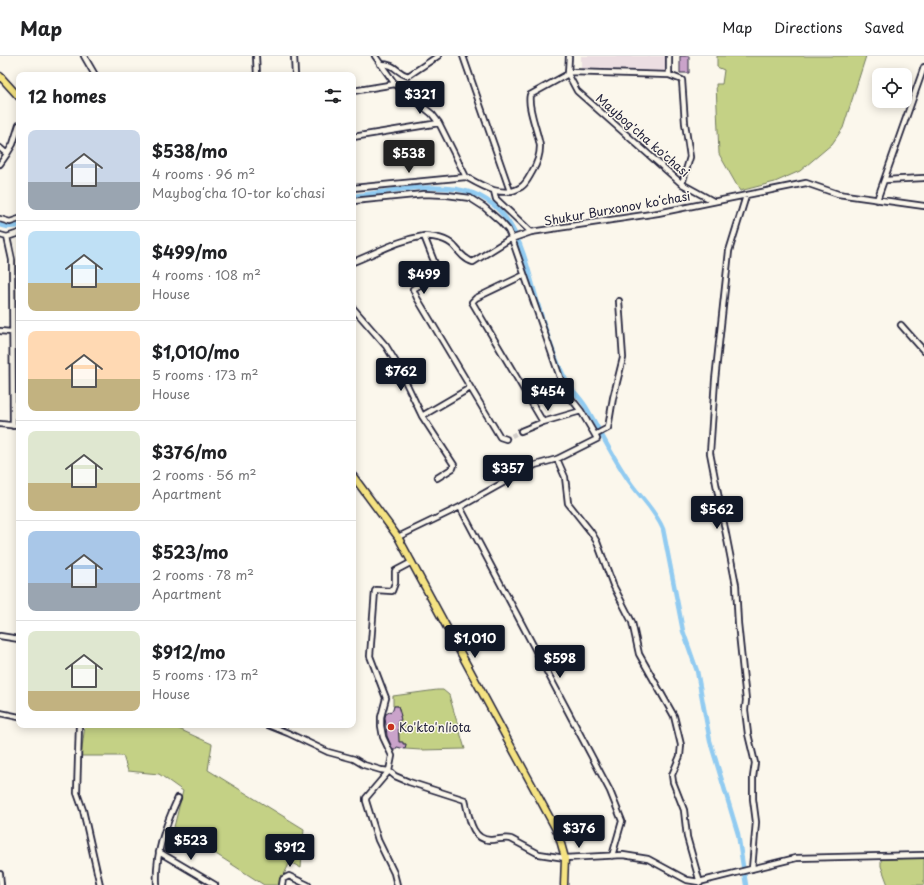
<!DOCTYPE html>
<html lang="en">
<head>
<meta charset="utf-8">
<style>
  :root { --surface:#fff; --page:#f2f2f2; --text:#202124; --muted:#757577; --line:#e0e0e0; --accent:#111827 }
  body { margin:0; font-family:"Playpen Sans",sans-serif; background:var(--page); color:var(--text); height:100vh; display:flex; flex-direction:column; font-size:15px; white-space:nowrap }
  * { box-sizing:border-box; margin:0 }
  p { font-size:13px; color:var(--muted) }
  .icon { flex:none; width:22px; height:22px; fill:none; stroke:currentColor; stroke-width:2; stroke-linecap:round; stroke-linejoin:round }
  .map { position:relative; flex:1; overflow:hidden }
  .panel { position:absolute; left:16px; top:16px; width:340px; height:656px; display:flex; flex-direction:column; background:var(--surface); border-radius:8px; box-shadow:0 2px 10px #0003 }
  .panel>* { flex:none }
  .tools { position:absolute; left:872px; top:12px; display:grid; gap:8px }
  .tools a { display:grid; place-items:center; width:40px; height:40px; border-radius:8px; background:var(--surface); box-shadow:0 2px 10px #0003; font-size:20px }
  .price { position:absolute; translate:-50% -34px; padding:0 9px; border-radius:4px; background:var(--accent); color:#fff; font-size:13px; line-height:26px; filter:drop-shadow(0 1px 2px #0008) }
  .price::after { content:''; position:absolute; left:50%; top:24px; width:12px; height:9px; margin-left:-6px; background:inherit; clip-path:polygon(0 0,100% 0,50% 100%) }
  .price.selected { background:#222; color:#fff }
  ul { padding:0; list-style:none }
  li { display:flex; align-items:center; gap:12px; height:100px; padding:0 12px }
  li+li { border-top:1px solid var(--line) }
  li span { display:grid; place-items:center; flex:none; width:112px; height:80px; border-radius:8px; color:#555 }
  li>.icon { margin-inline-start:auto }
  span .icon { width:48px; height:48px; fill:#fffc; stroke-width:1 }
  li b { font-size:17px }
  h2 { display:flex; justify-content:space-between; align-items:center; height:48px; padding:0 12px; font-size:17px }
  header { display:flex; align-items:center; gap:24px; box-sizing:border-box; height:56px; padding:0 20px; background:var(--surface); border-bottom:1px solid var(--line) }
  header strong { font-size:19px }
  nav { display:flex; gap:22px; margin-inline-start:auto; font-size:14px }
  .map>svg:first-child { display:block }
</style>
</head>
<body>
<header>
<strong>Map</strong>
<nav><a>Map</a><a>Directions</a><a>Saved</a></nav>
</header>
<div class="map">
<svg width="924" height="829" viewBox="0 0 924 829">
  <rect width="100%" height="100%" fill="#fbf7ec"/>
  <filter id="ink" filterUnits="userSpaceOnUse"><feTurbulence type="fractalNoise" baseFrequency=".025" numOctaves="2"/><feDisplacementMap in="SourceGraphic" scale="8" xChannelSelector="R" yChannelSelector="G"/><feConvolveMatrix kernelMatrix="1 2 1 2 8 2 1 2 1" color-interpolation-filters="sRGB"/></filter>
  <g filter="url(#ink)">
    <path fill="#ecdee2" d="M581 0H667V16L581 13Z"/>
    <path fill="#c4d185" stroke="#737a60" d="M717 0H866L843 72 832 88 800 115 775 126 740 135 719 98 716 28H722L724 14 717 11Z
      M437 634H443L449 639 465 693 421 694 405 693 406 688H403L402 686H399L398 650H393V640Z
      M85 669H170L212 688 208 714 304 773 301 812 290 806 279 829H264L174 771 183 735 159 718 128 715 123 700H81Z
      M924 802V829H888L881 810V803Z"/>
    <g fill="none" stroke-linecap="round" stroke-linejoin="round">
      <path stroke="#91cbf1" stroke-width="4.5" d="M353 140C386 136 422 128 456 133 513 141 523 195 536 241 543 266 554 302 566 324 571 334 580 341 586 351 601 376 614 405 632 429 643 444 656 456 663 473L683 575 697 615 710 685 738 778 746 829
        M0 169 8 171 19 170"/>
    </g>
    <path fill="#caa3ca" stroke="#22223b" d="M680 0H689V17H680Z
      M394 650H398L401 660H400L401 664 398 665 399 686H403V688H406L405 693 397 691 395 694H393L387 680 385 661 386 658 393 654Z"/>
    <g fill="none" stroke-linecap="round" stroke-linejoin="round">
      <path stroke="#d0ccc9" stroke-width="4.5" stroke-dasharray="4.5 2" stroke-linecap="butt" d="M506 383 521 375"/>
      <defs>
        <path id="minor" d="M84 0 95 19
          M256 0 257 19
          M294 0 295 19
          M375 0 395 28 432 58 439 67 466 121
          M463 0 510 135
          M569 0 568 18 577 35 682 128 713 145
          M380 8C397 8 395 16 408 20L438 0
          M569 16 669 19V0
          M669 19 682 24 685 67 690 101 682 128
          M353 35 395 28
          M353 81 439 67
          M0 92 7 98 0 108
          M7 98 13 88 19 69
          M466 121C482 130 503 143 521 131 526 128 529 121 532 116 537 108 540 100 540 90 538 76 527 51 530 39L568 18
          M885 124 924 122
          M353 132 466 121
          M494 135 496 143 531 176 658 157 806 127 838 138 924 150
          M746 140 729 195 715 324 710 397 736 529 738 567 746 644 745 654 748 678 755 707 753 721V743L756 766 752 813
          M877 144 924 11
          M353 145 424 138 447 139 470 142 484 151 501 166 508 174 512 183 563 330 566 336 581 355 595 379 608 372 613 342 623 302 619 245
          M0 163 10 166 19 163
          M0 179 7 181
          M353 206C379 196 395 185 424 180
          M524 219 476 242 472 246 543 366
          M353 252 386 290 397 308 422 360 454 409 453 412 437 422
          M901 269 924 295
          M0 275 11 276
          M422 360 470 332
          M0 368 19 370
          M13 370 12 204 7 181 19 177
          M521 375 543 366 581 355
          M506 383 500 381 417 242 413 233 439 218 424 180C435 181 446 182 454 190 459 196 465 204 473 206L508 184 531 176
          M557 403 565 421 568 447 591 476 597 486 613 529 632 566 639 598 674 660 681 689 680 700 672 719 673 726 684 754 687 781 700 827
          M460 451 610 735 622 765 612 800
          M398 481 460 451 535 409 557 403 597 383 595 379
          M0 580 19 583
          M0 657 19 661
          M79 669 77 737 83 754 100 829
          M268 669 288 677 328 696 354 703 364 709 381 714 389 715 395 720 409 726 465 744C469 759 471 785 491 784 498 784 504 781 511 783L539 798 565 802 623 799 648 803 687 824 699 826 796 802 924 799
          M159 796 215 829
          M0 818 1 829
          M157 829C155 798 165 770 178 742
          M282 829 283 823 289 820 308 829
          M397 829 394 817 378 784 366 745V742L389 715 392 700 383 681 381 670V661L386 642 370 600 375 535 376 534 392 535 395 527V515L412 506"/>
        <path id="major" d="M0 20 19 41
          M353 420 398 481 558 777 565 802 564 829"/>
      </defs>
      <use href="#minor" stroke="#22223b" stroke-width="8"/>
      <use href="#major" stroke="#22223b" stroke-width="9"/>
      <use href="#minor" stroke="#fbf7ec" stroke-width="4.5"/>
      <use href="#major" stroke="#f5e382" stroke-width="6"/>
    </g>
  </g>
  <circle fill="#c8321e" stroke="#fbf7ec" stroke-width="1.5" cx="391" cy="671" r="4"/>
  <g text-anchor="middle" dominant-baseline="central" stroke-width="3" stroke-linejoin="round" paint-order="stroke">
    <g font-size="12" fill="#22223b" stroke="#fbf7ec">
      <text transform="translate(643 79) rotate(41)">Maybog'cha ko'chasi</text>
      <text transform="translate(617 152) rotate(-10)">Shukur Burxonov koʻchasi</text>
    </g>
    <g font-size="12" fill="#22223b" stroke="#fbf7ec" text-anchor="start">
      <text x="399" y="671">Ko'kto'nliota</text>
    </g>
  </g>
</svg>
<div class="tools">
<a><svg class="icon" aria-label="locate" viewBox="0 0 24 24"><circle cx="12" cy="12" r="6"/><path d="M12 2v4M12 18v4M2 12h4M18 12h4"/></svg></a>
</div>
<b class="price" style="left:420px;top:59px">$321</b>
<b class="price selected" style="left:409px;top:118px">$538</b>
<b class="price" style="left:424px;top:239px">$499</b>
<b class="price" style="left:401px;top:336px">$762</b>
<b class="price" style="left:548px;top:356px">$454</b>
<b class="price" style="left:508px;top:433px">$357</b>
<b class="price" style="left:717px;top:474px">$562</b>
<b class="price" style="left:475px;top:603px">$1,010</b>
<b class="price" style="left:560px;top:623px">$598</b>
<b class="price" style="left:579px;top:793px">$376</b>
<b class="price" style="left:191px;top:805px">$523</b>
<b class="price" style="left:290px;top:812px">$912</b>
<section class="panel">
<h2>12 homes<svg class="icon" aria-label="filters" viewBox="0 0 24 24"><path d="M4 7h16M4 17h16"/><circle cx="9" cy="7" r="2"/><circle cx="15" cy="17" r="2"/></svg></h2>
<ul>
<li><span style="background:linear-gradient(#c9d6e8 65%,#9aa5b1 0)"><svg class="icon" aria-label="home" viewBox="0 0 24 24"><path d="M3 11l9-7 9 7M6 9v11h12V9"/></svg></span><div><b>$538/mo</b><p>4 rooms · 96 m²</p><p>Maybogʻcha 10-tor koʻchasi</p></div></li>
<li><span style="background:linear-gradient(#bfe0f5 65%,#c2b280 0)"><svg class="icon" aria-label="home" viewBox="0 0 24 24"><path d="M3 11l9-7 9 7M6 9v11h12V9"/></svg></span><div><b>$499/mo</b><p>4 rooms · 108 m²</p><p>House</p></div></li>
<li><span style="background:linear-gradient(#ffd9b3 60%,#c2b280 0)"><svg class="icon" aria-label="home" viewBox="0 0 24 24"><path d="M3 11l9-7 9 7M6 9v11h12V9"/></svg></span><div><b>$1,010/mo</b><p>5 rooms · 173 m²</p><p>House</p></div></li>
<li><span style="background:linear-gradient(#dfe7d0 65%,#c2b280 0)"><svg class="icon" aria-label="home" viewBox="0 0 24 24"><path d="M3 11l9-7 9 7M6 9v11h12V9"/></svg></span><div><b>$376/mo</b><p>2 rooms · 56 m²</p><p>Apartment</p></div></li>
<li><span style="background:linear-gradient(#a9c7e8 65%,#9aa5b1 0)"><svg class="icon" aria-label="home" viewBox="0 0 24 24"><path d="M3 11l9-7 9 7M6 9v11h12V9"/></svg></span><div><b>$523/mo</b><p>2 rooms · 78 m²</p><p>Apartment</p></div></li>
<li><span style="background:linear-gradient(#dfe7d0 75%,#c2b280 0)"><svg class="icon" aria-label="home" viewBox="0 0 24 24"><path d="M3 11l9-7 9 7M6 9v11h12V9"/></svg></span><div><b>$912/mo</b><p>5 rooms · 173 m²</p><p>House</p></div></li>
</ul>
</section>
</div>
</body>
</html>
